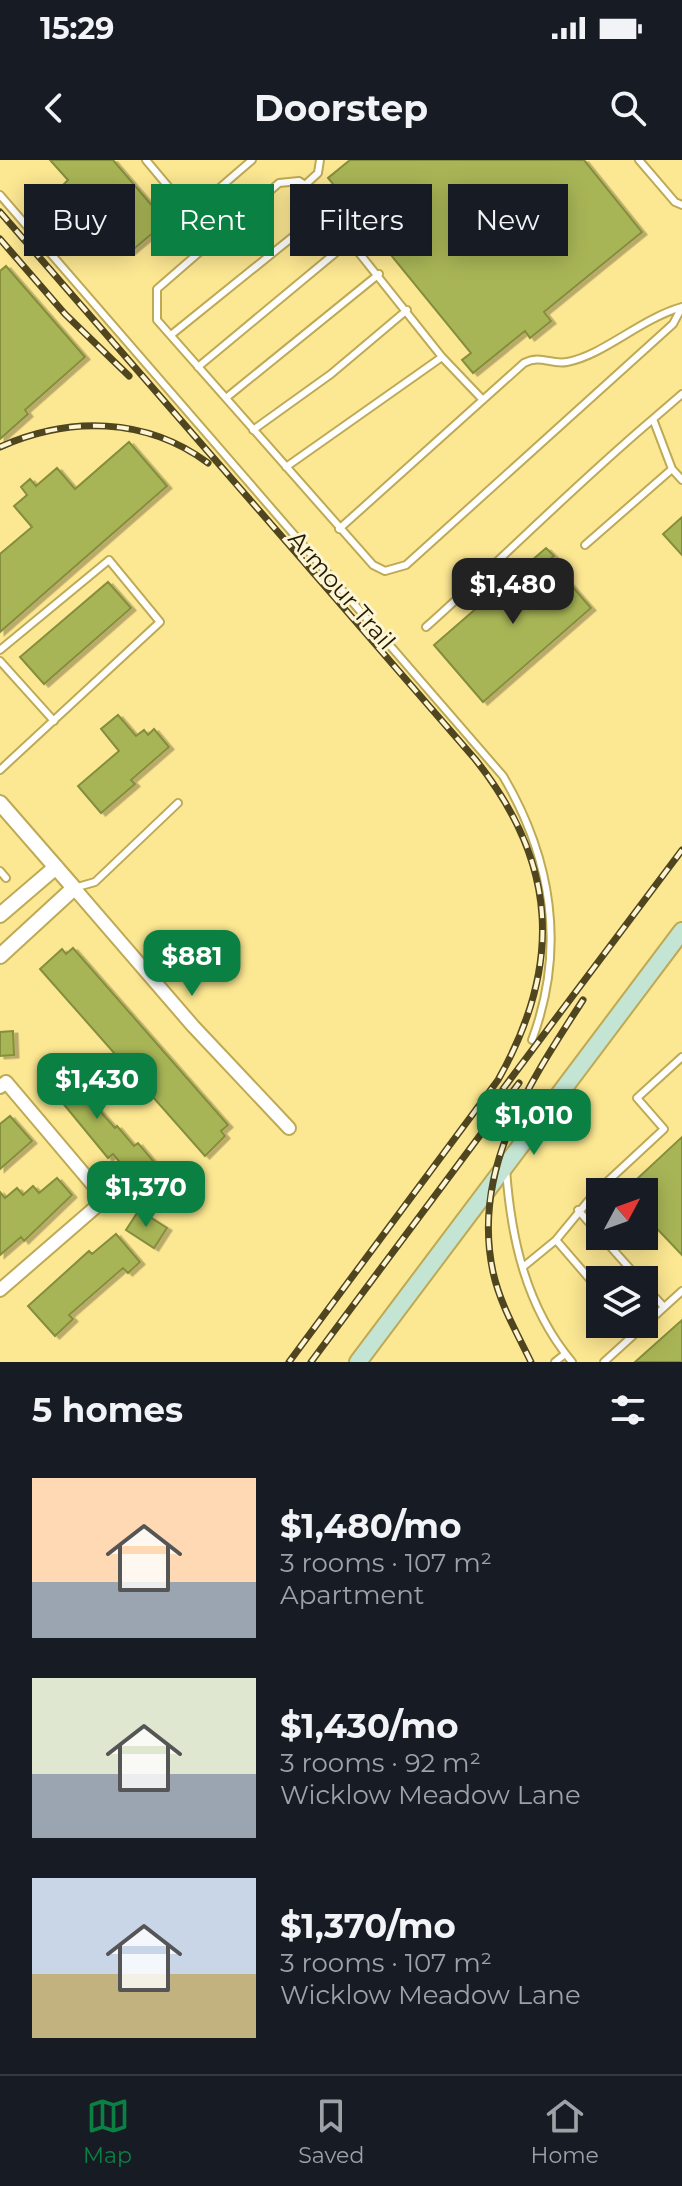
<!DOCTYPE html>
<html lang="en">
<head>
<meta charset="utf-8">
<style>
  :root { --surface:#171b24; --page:#242831; --text:#f1f3f6; --muted:#9ea1a6; --line:#363941; --accent:#0b8043 }
  body { margin:0; font-family:Montserrat,sans-serif; background:var(--page); color:var(--text); height:100vh; display:flex; flex-direction:column; font-size:30px; white-space:nowrap }
  * { box-sizing:border-box; margin:0 }
  p { font-size:26px; color:var(--muted) }
  .icon { flex:none; width:44px; height:44px; fill:none; stroke:currentColor; stroke-width:2; stroke-linecap:round; stroke-linejoin:round }
  .map { position:relative; height:1202px; overflow:hidden }
  .panel { display:flex; flex-direction:column; background:var(--surface); flex:1 }
  .panel>* { flex:none }
  .top-card { position:absolute; left:24px; top:24px; width:634px; height:72px; display:flex; gap:16px }
  .needle { width:52px; rotate:49deg }
  .buttons { position:absolute; left:586px; top:1018px; display:grid; gap:16px }
  .buttons a { display:grid; place-items:center; width:72px; height:72px; border-radius:0px; background:var(--surface); box-shadow:0 4px 20px #0003; font-size:40px }
  .price { position:absolute; translate:-50% -68px; padding:0 18px; border-radius:16px; background:var(--accent); color:#fff; font-size:26px; line-height:52px; filter:drop-shadow(0 2px 4px #0008) }
  .price::after { content:''; position:absolute; left:50%; top:48px; width:24px; height:18px; margin-left:-12px; background:inherit; clip-path:polygon(0 0,100% 0,50% 100%) }
  .price.active { background:#222; color:#fff }
  ul { padding:0; list-style:none }
  li { display:flex; align-items:center; gap:24px; height:200px; padding:0 32px }
  li span { display:grid; place-items:center; flex:none; width:224px; height:160px; border-radius:0px; color:#555 }
  li>.icon { margin-inline-start:auto }
  span .icon { width:96px; height:96px; fill:#fffc; stroke-width:1 }
  li b { font-size:34px }
  h2 { display:flex; justify-content:space-between; align-items:center; height:96px; padding:0 32px; font-size:34px }
  .tag { padding:0 28px; border-radius:0px; background:var(--surface); box-shadow:0 4px 20px #0003; font-size:28px; line-height:72px }
  .tag.active { background:var(--accent); color:#fff }
  .status { display:flex; justify-content:space-between; align-items:center; height:56px; padding:0 40px; background:var(--surface); direction:ltr }
  .status svg { height:22px; fill:currentColor }
  header { display:flex; justify-content:space-between; align-items:center; height:104px; padding:0 32px; background:var(--surface); font-size:36px; font-weight:700 }
  .tab-bar { display:flex; justify-content:space-around; align-items:center; height:112px; border-top:2px solid var(--line); background:var(--surface); font-size:22px; color:var(--muted) }
  .tab-bar a { display:grid; justify-items:center; gap:4px }
  .tab-bar .active { color:var(--accent) }
  .map>svg:first-child { display:block }
</style>
</head>
<body>
<div class="status"><b>15:29</b><svg viewBox="0 0 49 12"><path d="M0 12V9h3v3zM5 12V6h3v6zM10 12V3h3v9zM15 12V0h3v12zM26 1h20v11H26zM47 4h2v5h-2z"/></svg></div>
<header><svg class="icon" aria-label="back" viewBox="0 0 24 24"><path d="M15 5l-7 7 7 7"/></svg>Doorstep<svg class="icon" aria-label="search" viewBox="0 0 24 24"><circle cx="10" cy="10" r="6"/><path d="M15 15l6 6"/></svg></header>
<div class="map">
<svg width="682" height="1202" viewBox="0 0 682 1202">
  <defs>
    <filter id="shadow"><feDropShadow dx="4.5" dy="2.5" stdDeviation="0" flood-color="#0004"/></filter>
  </defs>
  <rect width="100%" height="100%" fill="#fce792"/>
  <path fill="#a8b556" stroke="#848e3c" stroke-width="2" filter="url(#shadow)" d="M50 0H113L166 62 130 92 81 35 76 39 64 24 68 20Z
    M350 0H584L642 72 544 152 551 161 530 178 525 171 473 213 462 200 471 193 328 18Z
    M6 106 85 197 25 250 28 254 0 279V111Z
    M129 282 167 326 0 472V394L32 367 14 346 27 335 21 327 30 319 36 326 57 308 75 329Z
    M682 357V395L663 374Z
    M546 388 554 396 549 400 591 448 483 542 434 485Z
    M108 422 131 448 44 524 20 497Z
    M118 555 136 576 144 570 148 575 154 569 169 587 131 620 135 624 101 653 78 626 119 591 101 569Z
    M73 788 228 965 221 971 225 976 205 996 40 809 62 789 66 794Z
    M13 871 14 895 0 896V872Z
    M60 904 75 921 82 915 98 933 90 940 115 968 117 966 134 986 138 983 154 1002 133 1018 113 994 108 998 43 919Z
    M10 956 32 981 0 1009V964Z
    M682 977V1095L644 1055V1032H623Z
    M57 1018 72 1035 24 1081 21 1077 0 1095V1032L5 1038 17 1028 23 1035 33 1026 39 1033Z
    M174 1018 175 1026 181 1025 182 1041 142 1046 139 1022Z
    M139 1050 167 1068 154 1088 126 1070Z
    M116 1074 140 1102 128 1113 123 1108 69 1155 73 1159 55 1176 28 1146 89 1091 92 1094Z
    M682 1160V1202H635Z"/>
  <g fill="none" stroke-linecap="round" stroke-linejoin="round">
    <defs>
      <path id="service" d="M146 0 182 43 209 37 252 0
        M320 0 318 13 305 25 299 21 279 23 157 129V160L373 405 385 411 406 405 673 164 682 147
        M639 0 675 42 682 45
        M0 35 503 616C552 699 566 789 532 880
        M171 175 326 50
        M442 197 482 239
        M198 207 351 80
        M682 234 653 259 672 309 682 320
        M226 238 379 114
        M253 270 331 214 407 150
        M286 307 442 197 305 25
        M339 369 524 203C541 194 550 205 567 202 604 195 640 159 682 147
        M585 385 672 309
        M426 467C503 398 575 325 653 259
        M0 490 109 400 160 462 0 610
        M0 501 54 561
        M0 711 6 718
        M74 728 95 722 178 643
        M506 1009C511 1079 526 1147 572 1202
        M578 1050 600 1075
        M601 1076 640 1120
        M556 1080 600 1131
        M523 1107 556 1080 594 1034 664 969 637 938 682 897
        M644 1125 664 1147
        M555 1202 565 1194
        M604 1202 682 1131"/>
      <path id="minor" d="M74 728 193 866 289 968
        M0 927 6 922 105 1039 0 1130"/>
      <path id="tertiary" d="M0 643 74 728 0 796
        M0 755 56 707"/>
      <path id="secondary" d="M358 1202 682 771"/>
    </defs>
    <use href="#service" stroke="#bea955" stroke-width="10"/>
    <use href="#minor" stroke="#bea955" stroke-width="16"/>
    <use href="#tertiary" stroke="#bea955" stroke-width="18"/>
    <use href="#secondary" stroke="#bea955" stroke-width="20"/>
    <use href="#service" stroke="#fff" stroke-width="6"/>
    <use href="#minor" stroke="#fff" stroke-width="12"/>
    <use href="#tertiary" stroke="#fff" stroke-width="14"/>
    <use href="#secondary" stroke="#c4e5d3" stroke-width="16"/>
    <defs>
      <path id="rail" d="M0 52 475 599C558 703 563 805 498 920L289 1202
        M0 79 65 154 129 216
        M0 287C69 256 146 257 208 303
        M503 929 682 690
        M311 1202 519 923
        M531 1202C517 1173 500 1144 493 1112 471 1009 530 922 583 840"/>
    </defs>
    <use href="#rail" stroke="#4f451f" stroke-width="7"/>
    <use href="#rail" stroke="#fdf5d4" stroke-width="4" stroke-dasharray="12" stroke-linecap="butt"/>
  </g>
  <g text-anchor="middle" dominant-baseline="central" stroke-width="6" stroke-linejoin="round" paint-order="stroke">
    <g font-size="24" fill="#211a01" stroke="#fdf5d4">
      <text transform="translate(342 430) rotate(49)">Armour Trail</text>
    </g>
  </g>
</svg>
<div class="buttons">
<a><svg class="needle" viewBox="-14 -14 28 28"><path d="M0-13l5 13h-10z" fill="#e53935"/><path d="M0 13l5-13h-10z" fill="#9ea1a6"/></svg></a>
<a><svg class="icon" aria-label="layers" viewBox="0 0 24 24"><path d="M12 4l9 5-9 5-9-5zM3 14l9 5 9-5"/></svg></a>
</div>
<b class="price active" style="left:513px;top:466px">$1,480</b>
<b class="price" style="left:192px;top:838px">$881</b>
<b class="price" style="left:97px;top:961px">$1,430</b>
<b class="price" style="left:534px;top:997px">$1,010</b>
<b class="price" style="left:146px;top:1069px">$1,370</b>
<div class="top-card">
<a class="tag">Buy</a>
<a class="tag active">Rent</a>
<a class="tag">Filters</a>
<a class="tag">New</a>
</div>
</div>
<section class="panel">
<h2>5 homes<svg class="icon" aria-label="filters" viewBox="0 0 24 24"><path d="M4 7h16M4 17h16"/><circle cx="9" cy="7" r="2"/><circle cx="15" cy="17" r="2"/></svg></h2>
<ul>
<li><span style="background:linear-gradient(#ffd9b3 65%,#9aa5b1 0)"><svg class="icon" aria-label="home" viewBox="0 0 24 24"><path d="M3 11l9-7 9 7M6 9v11h12V9"/></svg></span><div><b>$1,480/mo</b><p>3 rooms · 107 m²</p><p>Apartment</p></div></li>
<li><span style="background:linear-gradient(#dfe7d0 60%,#9aa5b1 0)"><svg class="icon" aria-label="home" viewBox="0 0 24 24"><path d="M3 11l9-7 9 7M6 9v11h12V9"/></svg></span><div><b>$1,430/mo</b><p>3 rooms · 92 m²</p><p>Wicklow Meadow Lane</p></div></li>
<li><span style="background:linear-gradient(#c9d6e8 60%,#c2b280 0)"><svg class="icon" aria-label="home" viewBox="0 0 24 24"><path d="M3 11l9-7 9 7M6 9v11h12V9"/></svg></span><div><b>$1,370/mo</b><p>3 rooms · 107 m²</p><p>Wicklow Meadow Lane</p></div></li>
</ul>
</section>
<nav class="tab-bar">
<a class="active"><svg class="icon" aria-label="map" viewBox="0 0 24 24"><path d="M3 6l6-2 6 2 6-2v14l-6 2-6-2-6 2zM9 4v14M15 6v14"/></svg>Map</a>
<a><svg class="icon" aria-label="saved" viewBox="0 0 24 24"><path d="M7 4h10v16l-5-4-5 4z"/></svg>Saved</a>
<a><svg class="icon" aria-label="home" viewBox="0 0 24 24"><path d="M3 11l9-7 9 7M6 9v11h12V9"/></svg>Home</a>
</nav>
</body>
</html>
